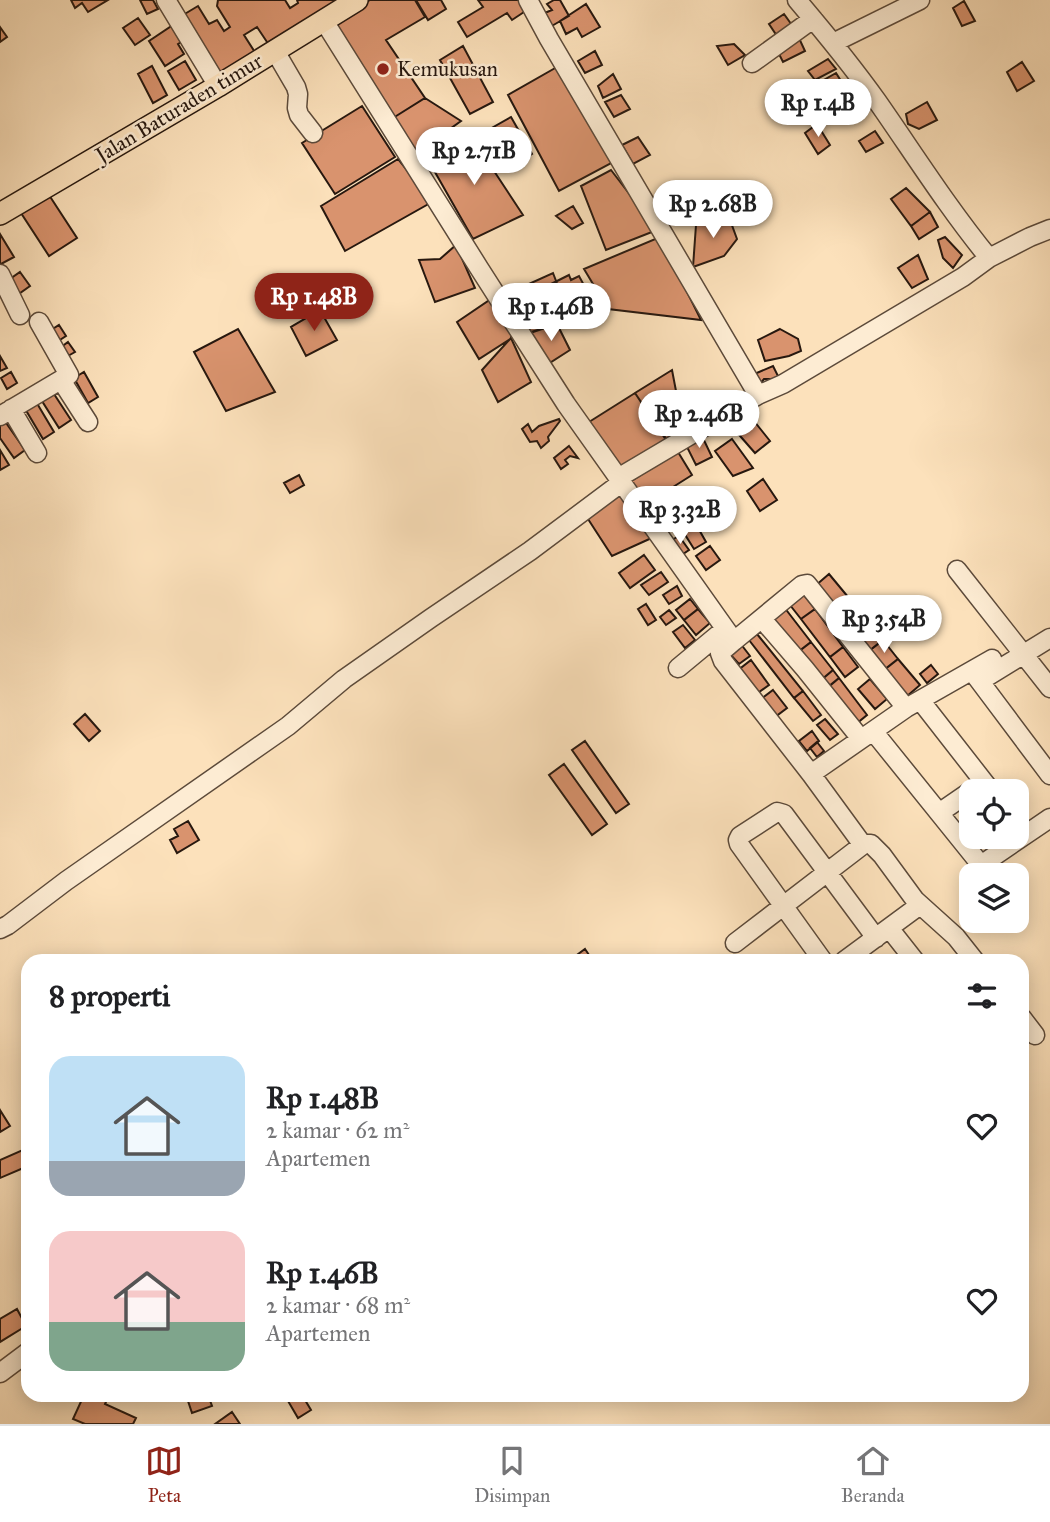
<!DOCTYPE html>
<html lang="id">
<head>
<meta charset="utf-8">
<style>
  :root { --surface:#fff; --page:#f6f6f6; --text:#202124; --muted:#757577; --line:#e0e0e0; --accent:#8f2418 }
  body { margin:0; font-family:"IM FELL Great Primer",serif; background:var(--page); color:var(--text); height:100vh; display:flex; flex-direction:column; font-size:26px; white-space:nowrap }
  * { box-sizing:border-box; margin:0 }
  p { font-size:23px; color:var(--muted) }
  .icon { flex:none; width:38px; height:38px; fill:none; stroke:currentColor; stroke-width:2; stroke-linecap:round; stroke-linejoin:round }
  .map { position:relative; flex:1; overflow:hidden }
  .side { position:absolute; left:21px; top:954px; width:1008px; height:448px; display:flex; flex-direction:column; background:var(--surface); border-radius:21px; box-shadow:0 4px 18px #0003 }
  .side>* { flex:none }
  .fabs { position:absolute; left:959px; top:779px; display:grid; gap:14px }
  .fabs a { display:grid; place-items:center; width:70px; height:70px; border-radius:14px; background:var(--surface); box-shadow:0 4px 18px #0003; font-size:35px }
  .price { position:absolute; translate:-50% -60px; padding:0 16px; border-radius:24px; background:#fff; color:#222; font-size:23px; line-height:46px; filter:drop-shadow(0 2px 4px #0008) }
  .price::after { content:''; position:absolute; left:50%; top:42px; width:21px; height:16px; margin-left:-10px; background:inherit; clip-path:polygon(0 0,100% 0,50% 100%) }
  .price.on { background:var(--accent); color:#fff }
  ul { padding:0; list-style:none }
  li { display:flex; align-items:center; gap:21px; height:175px; padding:0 28px }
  li span { display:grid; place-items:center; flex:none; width:196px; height:140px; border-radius:21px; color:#555 }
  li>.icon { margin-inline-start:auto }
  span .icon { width:84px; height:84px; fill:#fffc; stroke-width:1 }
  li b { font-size:30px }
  h2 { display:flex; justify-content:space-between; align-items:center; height:84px; padding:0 28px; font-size:30px }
  .tab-bar { display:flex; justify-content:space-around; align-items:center; height:98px; border-top:2px solid var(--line); background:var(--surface); font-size:19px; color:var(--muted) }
  .tab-bar a { display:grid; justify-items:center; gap:4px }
  .tab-bar .on { color:var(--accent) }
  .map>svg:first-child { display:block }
</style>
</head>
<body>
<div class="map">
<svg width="1050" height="1424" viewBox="0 0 1050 1424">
  <rect width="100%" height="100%" fill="#fce1bb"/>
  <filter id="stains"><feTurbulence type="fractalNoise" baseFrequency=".00286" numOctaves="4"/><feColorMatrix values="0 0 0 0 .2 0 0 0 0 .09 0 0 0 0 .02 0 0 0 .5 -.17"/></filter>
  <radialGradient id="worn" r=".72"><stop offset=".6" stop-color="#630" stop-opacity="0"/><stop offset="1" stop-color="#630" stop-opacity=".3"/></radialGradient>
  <path fill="#d9936e" stroke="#27180f" stroke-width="2" d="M71 0H108L88 12 82 3 75 8Z
    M140 0H153L158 9 147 14Z
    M218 0H285L290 8 298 3 297 0H342L269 45 257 27 244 35 258 57 217 82 178 18 198 6 209 24 217 20 224 31 230 27 217 6Z
    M370 0H415L425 17 386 40 425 98 393 118 332 23Z
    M416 0H441L446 9 428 20Z
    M478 0H525L530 8 512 20 507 13 467 37 458 22 483 7Z
    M554 0H560L569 16 550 27 542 14 552 10 547 4Z
    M964 1 975 21 962 26 953 8Z
    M586 4 600 27 582 37 577 28 566 34 560 21Z
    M784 14 794 28 779 39 769 24Z
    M138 18 150 35 135 45 123 28Z
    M176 23 186 39 178 44 184 54 165 66 149 41Z
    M0 27 7 37 0 42Z
    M798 36 805 51 783 62 776 48Z
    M734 44 745 55 728 65 717 46Z
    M463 46 493 102 470 114 440 60Z
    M595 51 602 65 585 73 578 61Z
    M828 59 836 69 815 80 808 71Z
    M185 61 196 80 179 90 168 71Z
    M1022 62 1034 81 1017 91 1007 72Z
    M152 66 167 95 153 103 138 74Z
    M557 67 619 159 559 191 508 95Z
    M836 73 841 81 828 89 824 80Z
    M613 74 621 89 603 98 598 86Z
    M819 88 827 98 804 113 796 104Z
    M841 93 849 104 842 109 835 96Z
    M621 95 630 109 614 117 605 102Z
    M425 98 461 121 412 156 393 118Z
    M927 102 937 120 919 129 908 124 906 114Z
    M362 106 395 157 335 194 302 143Z
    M511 117 532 154 503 171 481 134Z
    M817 124 830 145 818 154 805 133Z
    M875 131 883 143 866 152 859 141Z
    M469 133 523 215 473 239 427 158Z
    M638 137 650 155 633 164 622 145Z
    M398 159 432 202 345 251 321 206Z
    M611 170 657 230 606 250 581 186Z
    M906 188 930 212 911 226 891 199Z
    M49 195 77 238 49 256 21 213Z
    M573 206 583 223 572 229 556 216Z
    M930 212 938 227 919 239 911 226Z
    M709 216 730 220 737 239 724 256 693 267 696 225Z
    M0 234 14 257 1 264 0 263Z
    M660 237 701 320 608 309 584 269Z
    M945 237 962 255 953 268 943 258 938 240Z
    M456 245 475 288 435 302 419 260 440 259Z
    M918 255 928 279 912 288 898 268Z
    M20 272 30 286 6 303 0 294V286Z
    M553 273 571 320 511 338 520 288Z
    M569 275 571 280 579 276 599 313 588 319 576 296 558 306 547 286Z
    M494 297 518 334 479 359 457 322Z
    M320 310 337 340 306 356 291 327Z
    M557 324 570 350 548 364 530 333Z
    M59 325 66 336 55 343 48 332Z
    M238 329 275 392 226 411 194 352Z
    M780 329 798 339 801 351 789 356 765 361 758 340Z
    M511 338 531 382 498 402 482 370Z
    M68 342 75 352 66 357 60 348Z
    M0 356 7 368 0 371Z
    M773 366 778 376 773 379H764L759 385 752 375Z
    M672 370 676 391 690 404 704 423 669 443 635 393Z
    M11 372 17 383 7 389 1 378Z
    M84 372 98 397 88 403 74 378Z
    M635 393 668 443 618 474 589 422Z
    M54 394 71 420 59 428 42 401Z
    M35 400 54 432 43 439 24 407Z
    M750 416 770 441 755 453 734 429Z
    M559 419 560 421 548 437 549 441 541 448 537 441 530 442 522 429 528 424 532 432 539 426Z
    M4 420 25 450 14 458 0 438V422Z
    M701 434 712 457 696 465 685 443Z
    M732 439 753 468 733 476 715 451Z
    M569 446 578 458 570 456 565 460 568 464 561 469 554 458Z
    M0 450 9 465 0 470Z
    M678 452 692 475 643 506 628 483Z
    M299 475 304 485 290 493 284 483Z
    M763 479 777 500 760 511 747 491Z
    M622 490 656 536 612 556 588 519Z
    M697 526 706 542 694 549 684 533Z
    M679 536 689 550 680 556 670 541Z
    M710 546 720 560 706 570 696 556Z
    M644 555 655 570 630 588 619 573Z
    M661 572 668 582 649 595 641 585Z
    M829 574 858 609 844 621 815 586Z
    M677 586 682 596 669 604 663 595Z
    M800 590 815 609 801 619 786 600Z
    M690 599 698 609 684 620 676 610Z
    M646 604 656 620 648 625 638 609Z
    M784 607 811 642 798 652 771 617Z
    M698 609 710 623 696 635 684 620Z
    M815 609 843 647 830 657 801 619Z
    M858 609 871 626 857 637 844 621Z
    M669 610 676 618 666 625 660 617Z
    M683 625 695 640 685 648 673 632Z
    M871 626 883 640 869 651 857 637Z
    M757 634 803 691 794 698 749 640Z
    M883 640 898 659 884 670 869 651Z
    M811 642 833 670 820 681 798 652Z
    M740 643 750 656 739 664 728 652Z
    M843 647 858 667 845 677 830 657Z
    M898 659 920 685 906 697 884 670Z
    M751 660 769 685 755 695 737 671Z
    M931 665 938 674 927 683 920 674Z
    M833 670 839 678 826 689 820 681Z
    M839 678 867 715 856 724 828 687Z
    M870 679 887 699 875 709 858 689Z
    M773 690 787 708 775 717 761 699Z
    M803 691 821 715 813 721 794 698Z
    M85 714 100 731 89 741 74 724Z
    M825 719 838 734 830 740 817 725Z
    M812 731 819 741 807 751 799 741Z
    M585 741 629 804 616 813 572 750Z
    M817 742 824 751 817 757 810 748Z
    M564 764 607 824 592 835 549 775Z
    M188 821 199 840 177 853 170 840 178 836 174 829Z
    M585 949 593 961H571L570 960Z
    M0 1110 10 1126 0 1132Z
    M25 1149 28 1157V1166L0 1178V1160Z
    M17 1309 26 1326 0 1342V1319Z
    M84 1395H109L105 1404 136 1418 133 1424H85L73 1419Z
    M186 1395H208L212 1406 192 1413Z
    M299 1395H302L311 1410 298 1418 288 1401Z
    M232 1412 240 1424H215Z"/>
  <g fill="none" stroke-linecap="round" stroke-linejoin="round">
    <defs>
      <path id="minor" d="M166 0 218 86
        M528 0 549 39 758 395
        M324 21 479 268 566 404 734 641 802 585 807 584 906 708
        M833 43 920 0
        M275 51 296 87 298 94 297 108 299 115 313 133
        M752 63 813 19
        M989 258 1030 237 1050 229
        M0 274 20 315
        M61 380 88 422
        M11 409 37 453
        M0 416 69 375 39 322
        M618 478 758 395 783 384 963 277 989 258C948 208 914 154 877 101 852 66 825 33 797 0
        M957 570 1050 688
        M762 619 805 669 861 739
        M734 641 720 653 723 661 811 774 860 841 864 844H871L882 855 915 900 956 937 975 961
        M678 668 725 629
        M972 671 1050 775
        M980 681 1050 638
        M920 700 991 791
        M873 731 981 865 1050 818
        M811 774 906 708 992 659
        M939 813 971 791
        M889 928 915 961
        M0 929 8 925 66 881 288 726 344 679 431 618 530 551 621 483
        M735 943 864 844
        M823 961 739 844 738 840 740 836 777 812 784 814 876 938
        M844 961 920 905
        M1022 1018 1035 1035
        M0 1373 28 1352"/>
      <path id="major" d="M0 214 218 86 357 0"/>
    </defs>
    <use href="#minor" stroke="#5c4a3a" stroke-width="21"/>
    <use href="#major" stroke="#27180f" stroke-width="24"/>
    <use href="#minor" stroke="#fdecd3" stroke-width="18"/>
    <use href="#major" stroke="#fce1bb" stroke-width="21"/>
  </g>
  <circle fill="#8f2418" stroke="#fdecd3" stroke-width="2.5" cx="383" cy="69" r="7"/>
  <g text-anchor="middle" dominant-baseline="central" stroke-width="5" stroke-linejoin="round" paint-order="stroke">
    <g font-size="21" fill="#27180f" stroke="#fdecd3" text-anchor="start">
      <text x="397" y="69">Kemukusan</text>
    </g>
    <g font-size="21" fill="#27180f" stroke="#fdecd3">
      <text transform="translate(179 108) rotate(-31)">Jalan Baturaden timur</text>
    </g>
  </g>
  <rect width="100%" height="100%" filter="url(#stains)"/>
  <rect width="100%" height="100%" fill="url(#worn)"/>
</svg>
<div class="fabs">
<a><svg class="icon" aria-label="locate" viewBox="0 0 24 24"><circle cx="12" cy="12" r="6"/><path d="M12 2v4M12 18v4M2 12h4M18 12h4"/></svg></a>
<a><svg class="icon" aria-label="layers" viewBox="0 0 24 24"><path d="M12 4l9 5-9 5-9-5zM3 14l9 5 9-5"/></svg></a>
</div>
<b class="price" style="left:818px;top:139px">Rp 1.4B</b>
<b class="price" style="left:474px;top:187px">Rp 2.71B</b>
<b class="price" style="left:713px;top:240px">Rp 2.68B</b>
<b class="price on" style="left:314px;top:333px">Rp 1.48B</b>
<b class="price" style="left:551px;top:343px">Rp 1.46B</b>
<b class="price" style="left:699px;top:450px">Rp 2.46B</b>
<b class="price" style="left:680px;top:546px">Rp 3.32B</b>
<b class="price" style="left:884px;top:655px">Rp 3.54B</b>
<section class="side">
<h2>8 properti<svg class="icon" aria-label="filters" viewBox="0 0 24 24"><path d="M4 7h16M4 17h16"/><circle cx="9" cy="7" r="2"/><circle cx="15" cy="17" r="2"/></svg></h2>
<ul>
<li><span style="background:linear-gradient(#bfe0f5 75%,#9aa5b1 0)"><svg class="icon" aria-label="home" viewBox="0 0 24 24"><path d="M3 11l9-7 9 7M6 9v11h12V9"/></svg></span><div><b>Rp 1.48B</b><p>2 kamar · 62 m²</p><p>Apartemen</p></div><svg class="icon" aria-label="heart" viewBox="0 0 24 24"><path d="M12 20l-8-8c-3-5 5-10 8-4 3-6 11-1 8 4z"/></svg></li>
<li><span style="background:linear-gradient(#f6c9c9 65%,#7fa58c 0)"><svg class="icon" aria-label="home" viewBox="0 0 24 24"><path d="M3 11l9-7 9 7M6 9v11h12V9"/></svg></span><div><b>Rp 1.46B</b><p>2 kamar · 68 m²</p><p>Apartemen</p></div><svg class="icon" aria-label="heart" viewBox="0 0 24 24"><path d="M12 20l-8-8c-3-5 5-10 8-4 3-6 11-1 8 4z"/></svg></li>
</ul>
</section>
</div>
<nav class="tab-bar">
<a class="on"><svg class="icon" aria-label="map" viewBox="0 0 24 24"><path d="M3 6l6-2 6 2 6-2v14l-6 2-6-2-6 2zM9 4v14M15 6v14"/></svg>Peta</a>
<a><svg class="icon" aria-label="saved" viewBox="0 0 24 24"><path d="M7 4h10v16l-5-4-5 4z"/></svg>Disimpan</a>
<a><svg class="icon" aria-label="home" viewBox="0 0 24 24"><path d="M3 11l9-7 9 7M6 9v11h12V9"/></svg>Beranda</a>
</nav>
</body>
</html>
